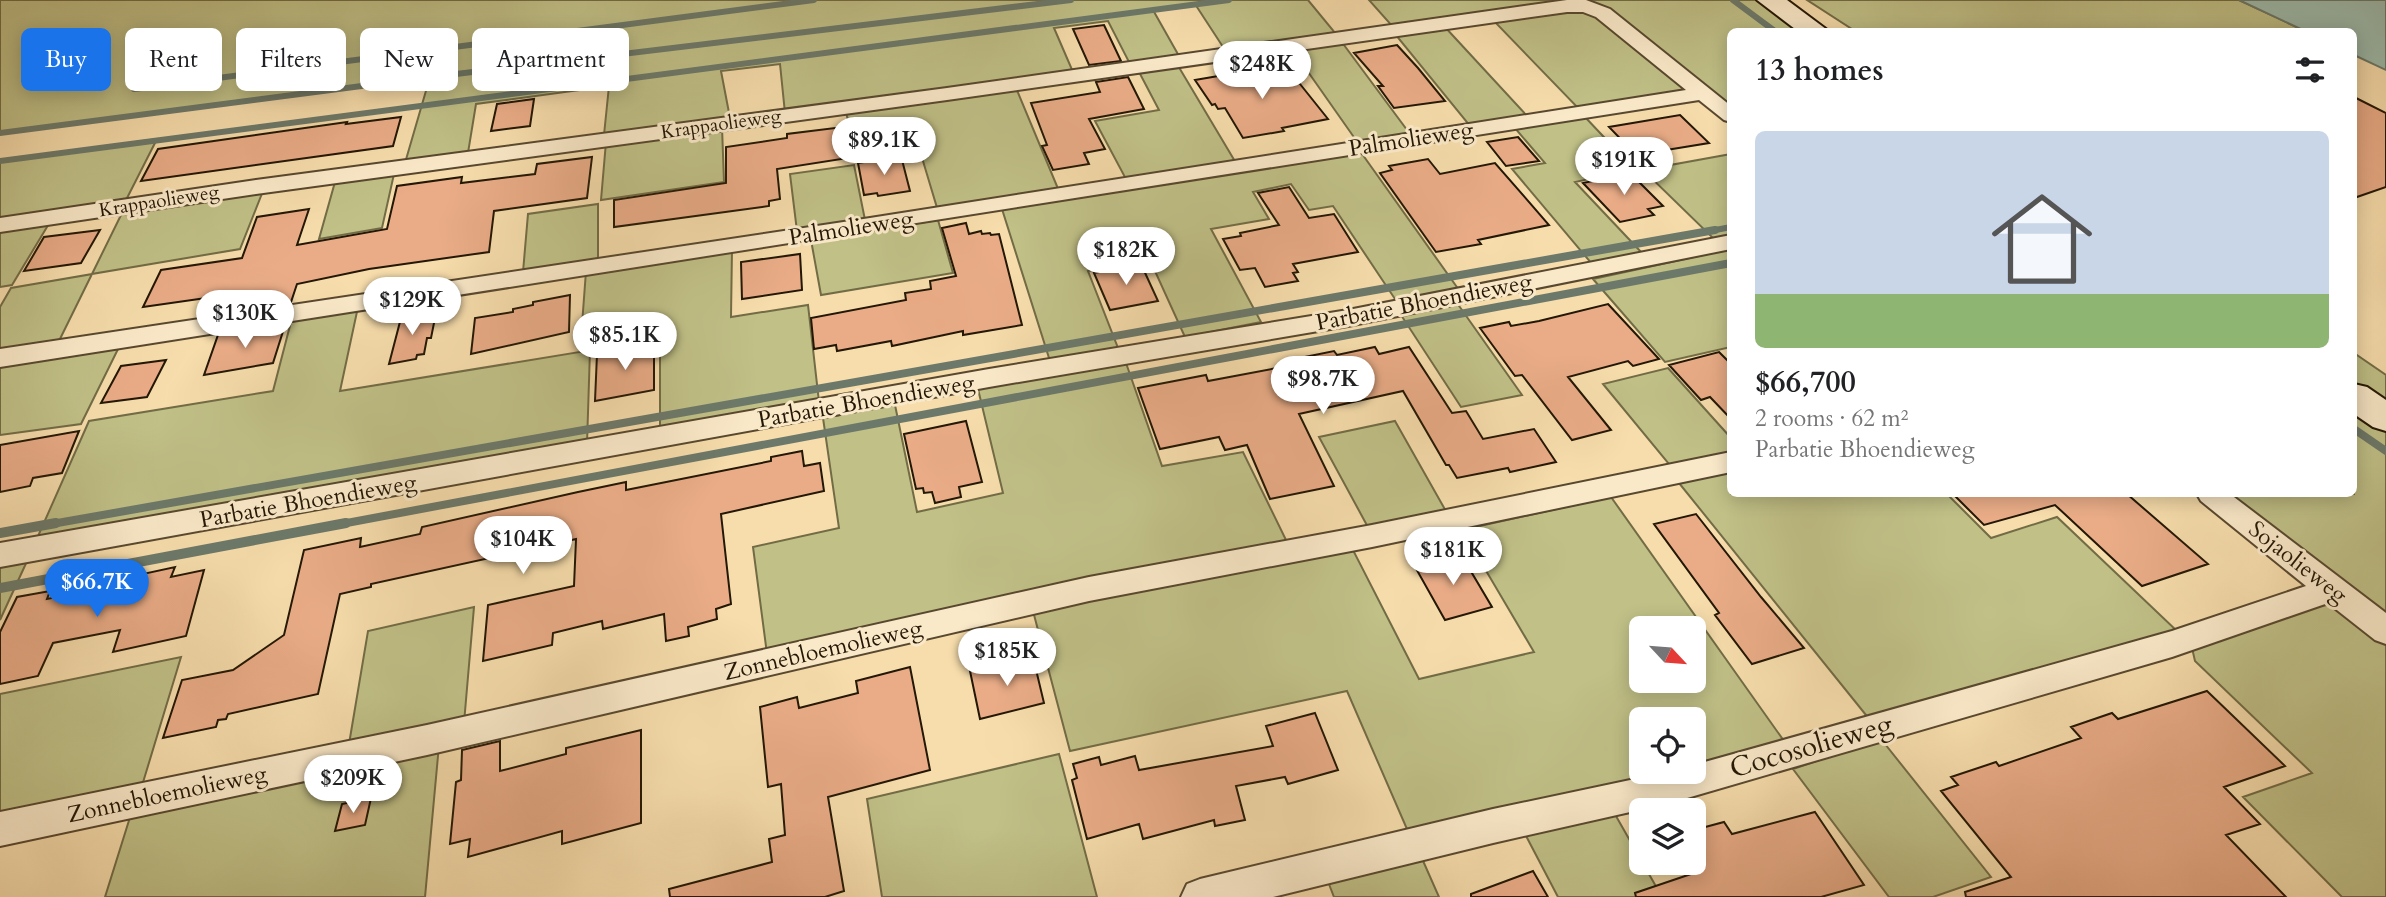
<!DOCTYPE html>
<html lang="en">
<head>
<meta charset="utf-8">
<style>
  :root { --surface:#fff; --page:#f6f6f6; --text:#202124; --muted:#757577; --line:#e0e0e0; --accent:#1a73e8 }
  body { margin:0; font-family:Cardo,serif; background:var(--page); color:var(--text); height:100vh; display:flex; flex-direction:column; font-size:26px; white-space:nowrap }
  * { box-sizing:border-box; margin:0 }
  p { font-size:23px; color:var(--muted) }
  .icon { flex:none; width:38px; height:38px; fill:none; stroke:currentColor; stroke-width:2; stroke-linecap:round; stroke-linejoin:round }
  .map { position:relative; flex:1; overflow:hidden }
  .side { position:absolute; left:1727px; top:28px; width:630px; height:469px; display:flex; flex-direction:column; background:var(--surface); border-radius:10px; box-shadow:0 4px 18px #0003 }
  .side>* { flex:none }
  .banner { position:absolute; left:21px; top:28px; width:665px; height:63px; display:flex; gap:14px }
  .needle { width:46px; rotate:116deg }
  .buttons { position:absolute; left:1629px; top:616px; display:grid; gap:14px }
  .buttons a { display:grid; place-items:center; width:77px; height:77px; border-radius:10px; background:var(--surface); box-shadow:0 4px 18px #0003; font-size:35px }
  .price { position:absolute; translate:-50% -60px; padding:0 16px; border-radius:24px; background:#fff; color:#222; font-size:23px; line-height:46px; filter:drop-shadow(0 2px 4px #0008) }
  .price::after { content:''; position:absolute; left:50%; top:42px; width:21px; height:16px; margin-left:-10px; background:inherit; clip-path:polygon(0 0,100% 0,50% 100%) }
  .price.current { background:var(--accent); color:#fff }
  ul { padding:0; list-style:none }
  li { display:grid; align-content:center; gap:14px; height:371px; padding:0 28px }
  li+li { border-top:2px solid var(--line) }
  li span { display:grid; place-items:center; height:217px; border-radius:10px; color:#555 }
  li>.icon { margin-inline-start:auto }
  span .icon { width:126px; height:126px; fill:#fffc; stroke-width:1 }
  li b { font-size:30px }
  h2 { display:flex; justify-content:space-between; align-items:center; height:84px; padding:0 28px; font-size:30px }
  .chip { padding:0 24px; border-radius:10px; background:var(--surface); box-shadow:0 4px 18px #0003; font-size:24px; line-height:63px }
  .chip.current { background:var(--accent); color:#fff }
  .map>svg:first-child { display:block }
</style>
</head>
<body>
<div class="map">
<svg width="2386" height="897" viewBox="0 0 2386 897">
  <rect width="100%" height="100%" fill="#f7ddac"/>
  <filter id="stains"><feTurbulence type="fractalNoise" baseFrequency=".00286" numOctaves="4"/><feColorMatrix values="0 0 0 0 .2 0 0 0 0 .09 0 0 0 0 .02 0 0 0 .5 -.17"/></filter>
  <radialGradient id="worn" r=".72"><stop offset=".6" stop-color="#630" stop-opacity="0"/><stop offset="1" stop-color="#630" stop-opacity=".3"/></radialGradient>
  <path fill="#c0c087" stroke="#726c46" stroke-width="2" fill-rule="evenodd" d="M0 0H1308L1336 34 1225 50 1195 4 1153 10 1179 56 1130 64 1108 21 1054 28 1073 72 785 113 780 64 721 71 730 118 604 135 609 86 476 104 468 153 405 163 430 77 0 133Z
    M1369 0H1586L1393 27Z
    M1589 0H1760L1806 31 1731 32V111Z
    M1807 0H2239L2305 31H1855Z
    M1571 9 1594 13 1684 87 1682 91 1579 109 1493 20Z
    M1444 26 1528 117 1470 126 1395 34Z
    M1341 41 1410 134 1358 143 1292 49Z
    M1177 64 1236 163 1127 181 1095 121 1159 110 1138 70Z
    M1016 88 1059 191 938 211 920 151 857 160 846 112Z
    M1585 117 1634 169 1575 182 1642 253 1592 264 1512 169 1545 163 1514 127Z
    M722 127 724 182 601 200 606 142Z
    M157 139 125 202 0 220V161Z
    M1360 151 1459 290 1397 302 1333 206 1309 210 1291 184 1253 192 1269 219 1211 229 1261 322 1185 337 1150 260 1088 271 1118 348 1050 361 1002 209Z
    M1731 154V237L1715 240 1643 170Z
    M854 165 865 220 797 231 790 174Z
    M394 174 382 228 319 239 335 182Z
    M263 191 240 249 92 274 57 345 0 353V307L11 288 92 274 123 211Z
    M598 204V260L523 272 528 214Z
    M938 220 953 273 821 295 811 240Z
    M50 222 12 285 0 287V230Z
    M732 249 731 317 808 305 819 402 660 431V339L590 350 587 444 35 543 89 421 273 391 292 318 358 307 340 391 580 352 586 271Z
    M1731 249V347L1665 362 1593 279Z
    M1457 303 1522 395 1461 407 1401 315Z
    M121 343 81 424 0 435V361Z
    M2354 353 2386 375V408L2354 387Z
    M1126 363 1162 466 1243 452 1287 542 767 654 753 547 839 528 823 418 895 405 917 512 1003 493 978 389Z
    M1668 368 1731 438V455L1673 469 1603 384Z
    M2354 405 2386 427V624L2220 494H2354Z
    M1395 421 1447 513 1369 529 1319 437Z
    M1731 471V494H1947L1991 538 2057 517 2177 631 1870 720 1679 483Z
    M1611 497 1784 741 1694 770V719H1642V772H1687L1410 836 1347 691 1070 751 1033 611 1353 550 1419 679 1534 652 1462 530ZM1642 628H1694V681H1642Z
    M28 559 0 620V563Z
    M2323 605 2334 606 2386 639V897H2342L2243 797 2312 773 2195 661 2192 648 2313 606Z
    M474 607 464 723 348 750 368 631Z
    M181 657 141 789 0 819V694Z
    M1881 739 1991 877 1933 897H1889L1793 769Z
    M439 745 425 897H105L131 814Z
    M1059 754 1097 897H882L867 799Z
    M1612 809 1662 897H1558L1524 832Z
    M1420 854 1439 897H1334L1327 879Z"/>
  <path fill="#9dbbad" stroke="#6c796a" stroke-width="2" d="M2239 0H2386V70L2354 55V32L2305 31Z"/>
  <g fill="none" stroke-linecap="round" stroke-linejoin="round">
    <path stroke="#6c796a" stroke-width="6" d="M1733 0 1776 32
      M134 89 814 0
      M0 133 431 77 1071 0
      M0 161 1229 0
      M1705 232 1731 227"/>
    <path stroke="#6c796a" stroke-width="8" d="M2354 429 2386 451
      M46 525 1715 230
      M336 525 1731 263"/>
    <path stroke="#6c796a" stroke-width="10" d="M0 533 56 523
      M0 588 346 523"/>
  </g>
  <path fill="#e9ac87" stroke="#231705" stroke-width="2" d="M1104 25 1121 61 1089 65 1073 29Z
    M1397 45 1418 68 1445 101 1394 108 1378 86H1383L1354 53Z
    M1259 69 1263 74 1288 69 1328 119 1282 128 1284 131 1243 138 1225 108 1218 109 1215 104 1212 105 1195 80Z
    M1128 77 1144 109 1089 119 1105 149 1084 153 1089 164 1053 170 1042 146 1047 145 1031 103 1100 92 1096 82Z
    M2354 97 2386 113V187L2354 198Z
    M534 99 530 126 491 131 497 104Z
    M1680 115 1709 143 1636 155 1609 127Z
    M401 117 393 146 141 181 158 149 347 122 346 124Z
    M843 127 848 158 777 169 780 199 769 201V206L614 227V200L726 183V147L787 138V134Z
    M1518 137 1539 161 1506 166 1487 142Z
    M901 156 910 191 878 196 877 193 864 195 858 163Z
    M592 157 587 198 494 211 489 252 369 269 297 284 291 302 226 312 232 296 227 295 143 307 161 270 242 258 257 217 309 209 297 245 387 229 397 186 462 177 461 183 535 174 537 164Z
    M1428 159 1440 174 1495 163 1549 225 1478 240 1481 244 1436 252 1380 173 1392 170 1389 166Z
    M1630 173 1663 206 1648 209 1654 215 1620 222 1583 183Z
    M1289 187 1309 218 1334 214 1358 252 1293 264 1298 272 1293 273 1298 281 1265 287 1255 268 1240 270 1223 239 1241 236 1240 233 1279 225 1258 193Z
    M966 223 969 234 981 231 982 234 990 233 991 235 999 234 1022 325 963 335V331L892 346 891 341 837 351 836 345 814 349 811 318 906 300 905 293 931 289 930 281 956 276 942 228Z
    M100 230 81 263 24 271 44 237Z
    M800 254 802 290 742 299 741 262Z
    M1141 264 1158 301 1110 310 1094 273Z
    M570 295 569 332 471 354 475 318 513 312V309L533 305V302Z
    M1608 304 1659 359 1633 366 1628 361 1568 377 1611 430 1572 440 1522 375 1515 376 1480 328 1509 322 1511 326 1539 321Z
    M436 313 431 338H427L424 354 417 355 416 359 389 364 401 318Z
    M285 325 273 363 204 375 218 335Z
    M654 343V390L595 401 597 354Z
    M1375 347 1379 354 1409 347 1452 413 1466 411 1483 439 1534 429 1556 462 1510 472 1508 468 1457 478 1449 465H1446L1403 391 1299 414 1334 486 1270 499 1247 445 1225 450 1219 437 1160 449 1138 388 1206 375 1208 381 1293 365 1290 360 1334 351 1337 355Z
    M1719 352 1731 364V419L1710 397 1701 400 1669 365Z
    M166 360 147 397 101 403 121 366Z
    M966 421 982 482 959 487 961 497 935 503 932 492 924 493 923 488 916 489 904 434Z
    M79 431 62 473 33 478 30 486 0 492V445Z
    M802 451 804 466 820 463 824 491 721 514 731 604 716 609 717 619 688 627 689 636 666 641 664 614 603 629 602 621 553 633 552 645 483 661 488 605 574 586 576 539 371 584V587L340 594 318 694 228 714 226 719 218 720 216 727 163 738 182 680 233 670 284 635 304 550 361 538 360 547 420 534 422 527 578 492 626 482V490L771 461V457Z
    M1953 494H2127L2208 564 2142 586 2055 505 1984 525Z
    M1696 514 1761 597 1804 648 1752 664 1715 615 1719 613 1654 524Z
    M1446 557 1449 562 1463 558 1492 607 1445 620 1414 565Z
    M175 567 171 577 204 570 186 636 113 652 120 630 53 643 38 676 0 684V632L17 597 50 591 47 599 135 582 138 575Z
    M1033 657 1044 703 980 719 970 671Z
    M910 667 930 770 828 797 844 891 825 897H670L669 889 772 862 769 839 785 835 781 784 768 787 760 707 797 697 799 708 858 693 856 681Z
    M2207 691 2285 766 2224 787 2260 824 2226 835 2286 897H1966L1965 892 2011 877 1941 791 1958 785 1951 777 1996 762 1999 766 2081 738 2071 727 2112 713 2118 719Z
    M1315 713 1338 770 1288 784 1285 777 1236 786 1245 820 1215 826 1214 820 1143 839 1139 824 1087 839 1072 780 1077 778 1073 764 1099 757 1101 765 1135 756 1139 770 1273 746 1266 726Z
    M641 730V823L562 844V831L468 857 470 839 450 844 456 782 461 780 462 750 500 741V771L566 754V748Z
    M371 798 365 825 335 831 342 804Z
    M1815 812 1864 885 1821 897H1636L1635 893 1694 873V830L1724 822 1732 834Z
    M1533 871 1548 897H1471V894Z"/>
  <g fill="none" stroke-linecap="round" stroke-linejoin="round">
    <defs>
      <path id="minor" d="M1567 0H1586L1610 9 1731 106V122L1724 120 1699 100 0 367V349L870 218 1686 90 1596 17 1583 12H1567L947 100 256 194 0 232V218L256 180 947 88Z
        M1731 235V249L1348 326 989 387 0 567V543L989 369 1348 310Z
        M1731 452V472L1372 547 1089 601 427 755 0 846V812L427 725 1089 577 1372 525Z
        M2197 494H2230L2386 613V644L2375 640 2328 603 2172 657 1670 803 1493 843 1273 897H1181L1187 884 1200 879 1493 809 1668 772H1694V765L2172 631 2306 586 2201 501Z"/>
      <path id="secondary" d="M1757 0H1787L1830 32H1799Z
        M2354 384 2367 387 2386 400V431L2373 427 2354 414Z"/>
    </defs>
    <use href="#minor" stroke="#58482f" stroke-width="4"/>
    <use href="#secondary" stroke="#231705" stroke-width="4"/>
    <use href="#minor" fill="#fae9c9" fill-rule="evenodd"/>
    <use href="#secondary" fill="#fae9c9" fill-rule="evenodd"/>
  </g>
  <g text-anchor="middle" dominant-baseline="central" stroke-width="6" stroke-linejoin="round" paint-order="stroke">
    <g font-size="19" fill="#231705" stroke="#fae9c9">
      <text transform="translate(721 124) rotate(-8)">Krappaolieweg</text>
      <text transform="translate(159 201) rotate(-9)">Krappaolieweg</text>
    </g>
    <g font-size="23" fill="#231705" stroke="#fae9c9">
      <text transform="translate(1411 139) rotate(-9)">Palmolieweg</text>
      <text transform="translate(851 228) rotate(-9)">Palmolieweg</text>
      <text transform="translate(1424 302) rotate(-11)">Parbatie Bhoendieweg</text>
      <text transform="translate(866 401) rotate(-10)">Parbatie Bhoendieweg</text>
      <text transform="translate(308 501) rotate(-10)">Parbatie Bhoendieweg</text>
      <text transform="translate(2298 562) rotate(38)">Sojaolieweg</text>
      <text transform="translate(823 650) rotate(-13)">Zonnebloemolieweg</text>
      <text transform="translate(167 794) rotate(-12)">Zonnebloemolieweg</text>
    </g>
    <g font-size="28" fill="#231705" stroke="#fae9c9">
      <text transform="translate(1811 746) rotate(-16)">Cocosolieweg</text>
    </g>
  </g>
  <rect width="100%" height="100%" filter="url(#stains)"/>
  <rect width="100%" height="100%" fill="url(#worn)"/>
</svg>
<div class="buttons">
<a><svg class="needle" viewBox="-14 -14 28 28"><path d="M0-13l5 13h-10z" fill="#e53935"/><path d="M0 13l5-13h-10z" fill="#757577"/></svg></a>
<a><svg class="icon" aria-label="locate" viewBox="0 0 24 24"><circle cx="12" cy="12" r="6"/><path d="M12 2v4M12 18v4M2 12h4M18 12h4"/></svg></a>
<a><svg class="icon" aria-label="layers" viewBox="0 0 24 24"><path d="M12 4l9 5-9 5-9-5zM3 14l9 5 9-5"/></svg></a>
</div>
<b class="price" style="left:1262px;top:101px">$248K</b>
<b class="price" style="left:884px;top:177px">$89.1K</b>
<b class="price" style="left:1624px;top:197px">$191K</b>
<b class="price" style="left:1126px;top:287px">$182K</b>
<b class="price" style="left:412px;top:337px">$129K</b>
<b class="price" style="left:245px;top:350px">$130K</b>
<b class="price" style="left:625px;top:372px">$85.1K</b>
<b class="price" style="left:1323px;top:416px">$98.7K</b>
<b class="price" style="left:523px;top:576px">$104K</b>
<b class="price" style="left:1453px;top:587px">$181K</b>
<b class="price current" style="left:97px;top:619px">$66.7K</b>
<b class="price" style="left:1007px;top:688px">$185K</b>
<b class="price" style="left:353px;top:815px">$209K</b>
<div class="banner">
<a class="chip current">Buy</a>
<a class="chip">Rent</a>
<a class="chip">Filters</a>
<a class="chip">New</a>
<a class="chip">Apartment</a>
</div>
<section class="side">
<h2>13 homes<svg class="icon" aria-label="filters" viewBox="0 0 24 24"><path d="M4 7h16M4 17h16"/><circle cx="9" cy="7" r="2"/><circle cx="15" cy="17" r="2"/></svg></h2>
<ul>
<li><span style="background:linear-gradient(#c9d6e8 75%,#8fb573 0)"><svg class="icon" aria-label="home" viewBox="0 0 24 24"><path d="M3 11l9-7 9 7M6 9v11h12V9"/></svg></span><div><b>$66,700</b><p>2 rooms · 62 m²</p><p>Parbatie Bhoendieweg</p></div></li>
</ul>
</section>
</div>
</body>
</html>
